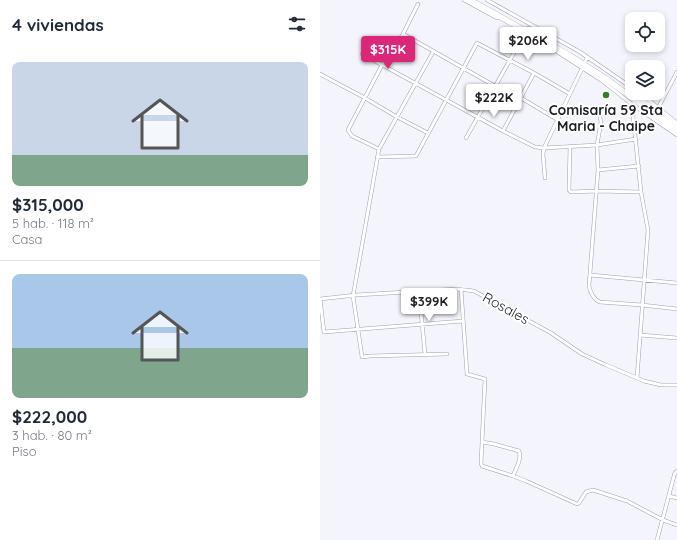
<!DOCTYPE html>
<html lang="es">
<head>
<meta charset="utf-8">
<style>
  :root { --surface:#fff; --page:#f6f6f7; --text:#1f2937; --muted:#747a83; --line:#e0e1e3; --accent:#db2777 }
  body { margin:0; font-family:Quicksand,sans-serif; background:var(--page); color:var(--text); height:100vh; display:flex; flex-direction:column; font-size:15px; white-space:nowrap }
  * { box-sizing:border-box; margin:0 }
  p { font-size:13px; color:var(--muted) }
  .icon { flex:none; width:22px; height:22px; fill:none; stroke:currentColor; stroke-width:2; stroke-linecap:round; stroke-linejoin:round }
  .map { position:relative; flex:1; overflow:hidden }
  .drawer { display:flex; flex-direction:column; background:var(--surface); width:320px }
  .drawer>* { flex:none }
  .fabs { position:absolute; left:305px; top:12px; display:grid; gap:8px }
  .fabs a { display:grid; place-items:center; width:40px; height:40px; border-radius:8px; background:var(--surface); box-shadow:0 2px 6px #0003; font-size:20px }
  .price { position:absolute; translate:-50% -34px; padding:0 9px; border-radius:4px; background:#fff; color:#222; font-size:13px; line-height:26px; filter:drop-shadow(0 1px 2px #0008) }
  .price::after { content:''; position:absolute; left:50%; top:24px; width:12px; height:9px; margin-left:-6px; background:inherit; clip-path:polygon(0 0,100% 0,50% 100%) }
  .price.on { background:var(--accent); color:#fff }
  ul { padding:0; list-style:none }
  li { display:grid; align-content:center; gap:8px; height:212px; padding:0 12px }
  li+li { border-top:1px solid var(--line) }
  li span { display:grid; place-items:center; height:124px; border-radius:8px; color:#555 }
  li>.icon { margin-inline-start:auto }
  span .icon { width:72px; height:72px; fill:#fffc; stroke-width:1 }
  li b { font-size:17px }
  h2 { display:flex; justify-content:space-between; align-items:center; height:48px; padding:0 12px; font-size:17px }
  main { display:flex; flex:1; min-height:0 }
  .map>svg:first-child { display:block }
</style>
</head>
<body>
<main>
<section class="drawer">
<h2>4 viviendas<svg class="icon" aria-label="filters" viewBox="0 0 24 24"><path d="M4 7h16M4 17h16"/><circle cx="9" cy="7" r="2"/><circle cx="15" cy="17" r="2"/></svg></h2>
<ul>
<li><span style="background:linear-gradient(#c9d6e8 75%,#7fa58c 0)"><svg class="icon" aria-label="home" viewBox="0 0 24 24"><path d="M3 11l9-7 9 7M6 9v11h12V9"/></svg></span><div><b>$315,000</b><p>5 hab. · 118 m²</p><p>Casa</p></div></li>
<li><span style="background:linear-gradient(#a9c7e8 60%,#7fa58c 0)"><svg class="icon" aria-label="home" viewBox="0 0 24 24"><path d="M3 11l9-7 9 7M6 9v11h12V9"/></svg></span><div><b>$222,000</b><p>3 hab. · 80 m²</p><p>Piso</p></div></li>
</ul>
</section>
<div class="map">
<svg width="357" height="540" viewBox="0 0 357 540">
  <rect width="100%" height="100%" fill="#f3f4fc"/>
  <g fill="none" stroke-linecap="round" stroke-linejoin="round">
    <defs>
      <path id="street" d="M144 0 177 18
        M167 0 260 52 312 88
        M83 34 175 86
        M236 51 281 80 313 105 357 135
        M113 52 59 149 33 296 42 357 50 356 127 354
        M42 54 183 131 215 147 224 148 277 145 316 139
        M0 74 45 98 77 117 108 133
        M320 93 357 123
        M201 98 238 120
        M315 101 313 105V116L321 192 328 230 317 378
        M278 108 281 122 277 145 278 170 269 286C270 292 274 300 280 302L322 305 357 309
        M338 108 357 72
        M183 131 214 73
        M146 138 208 28
        M250 146 249 190 251 192 277 191 321 192
        M59 149 32 136 28 130 62 65 83 34 98 4
        M57 157 96 156 157 43 214 73 250 94
        M278 170 319 166
        M225 178 223 154 224 148 267 58
        M270 275 357 283
        M141 289 147 374 165 379 161 463 162 466 193 476 206 481 257 504 259 503 266 492 273 490 307 501 343 520 357 525
        M99 291 105 354
        M0 299 36 295 138 289 154 291 231 333 262 354 286 365 324 381 341 385H357
        M0 299 4 332 143 321
        M320 335 357 338
        M162 442 174 444 199 451C202 459 196 468 193 476
        M349 496 357 498
        M337 540 354 476 355 473 357 471"/>
      <path id="highway" d="M150 0 249 55 285 78 357 131
        M307 90 357 126"/>
    </defs>
    <use href="#street" stroke="#9fa0b3" stroke-width="4"/>
    <use href="#highway" stroke="#9fa0b3" stroke-width="6"/>
    <use href="#street" stroke="#fff" stroke-width="3"/>
    <use href="#highway" stroke="#fff" stroke-width="5.5"/>
  </g>
  <circle fill="#347e25" stroke="#fff" stroke-width="1.5" cx="286" cy="95" r="4"/>
  <g text-anchor="middle" dominant-baseline="central" stroke-width="4" stroke-linejoin="round" paint-order="stroke">
    <g font-size="14" font-weight="bold" fill="#1d1e25" stroke="#fff">
      <text x="286" y="110">Comisaría 59 Sta<tspan x="286" dy="16">Maria - Chaipe</tspan></text>
    </g>
    <g font-size="14" fill="#1d1e25" stroke="#fff">
      <text transform="translate(186 308) rotate(29)">Rosales</text>
    </g>
  </g>
</svg>
<div class="fabs">
<a><svg class="icon" aria-label="locate" viewBox="0 0 24 24"><circle cx="12" cy="12" r="6"/><path d="M12 2v4M12 18v4M2 12h4M18 12h4"/></svg></a>
<a><svg class="icon" aria-label="layers" viewBox="0 0 24 24"><path d="M12 4l9 5-9 5-9-5zM3 14l9 5 9-5"/></svg></a>
</div>
<b class="price" style="left:208px;top:61px">$206K</b>
<b class="price on" style="left:68px;top:70px">$315K</b>
<b class="price" style="left:174px;top:118px">$222K</b>
<b class="price" style="left:109px;top:322px">$399K</b>
</div>
</main>
</body>
</html>
